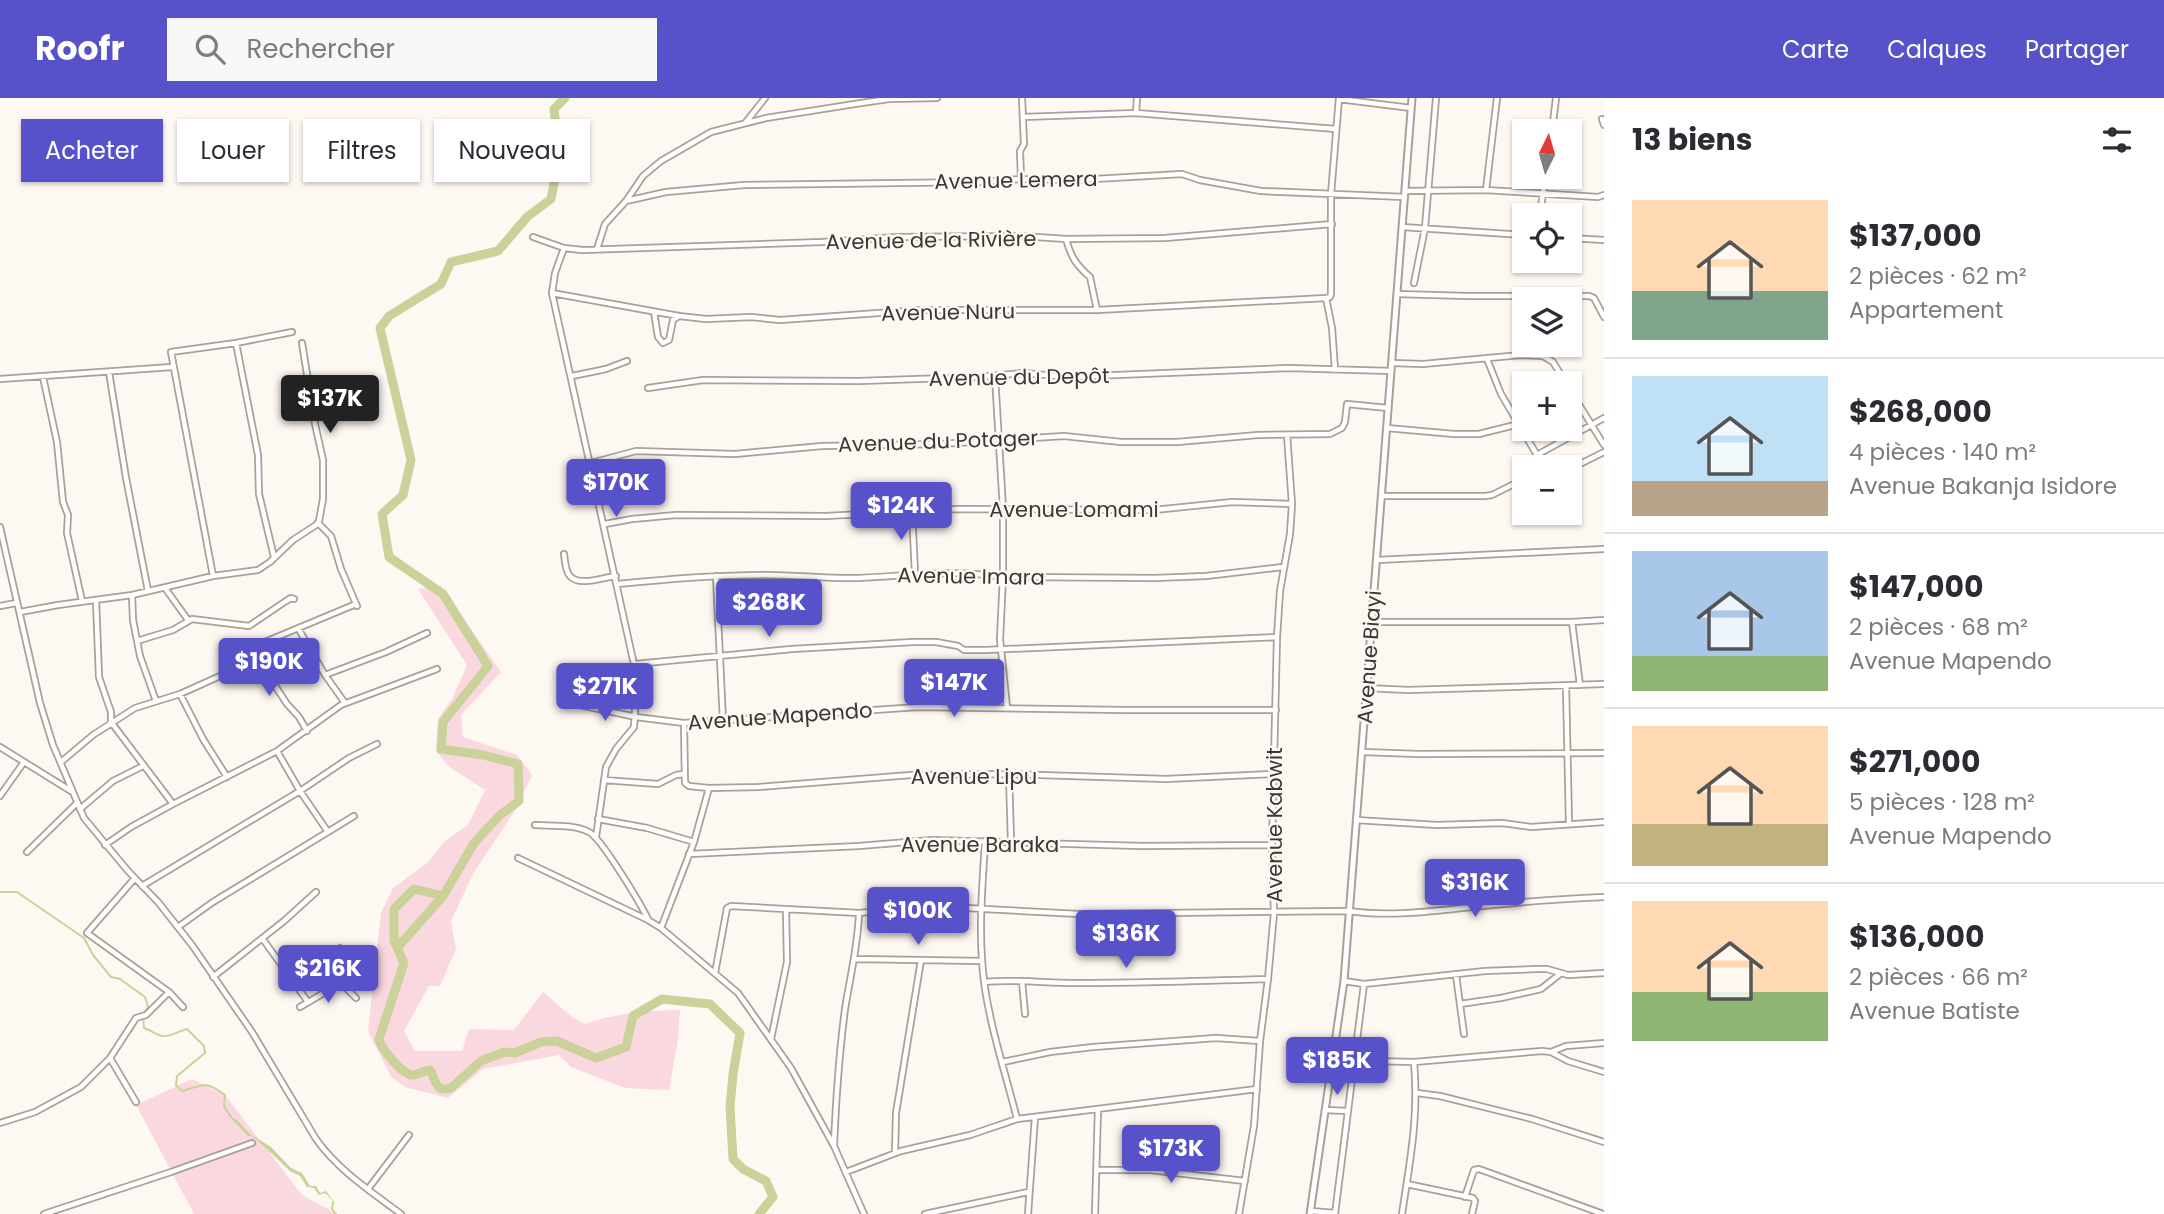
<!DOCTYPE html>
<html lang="fr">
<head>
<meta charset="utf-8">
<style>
  :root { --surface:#fff; --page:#f7f7f7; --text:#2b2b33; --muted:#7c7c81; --line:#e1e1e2; --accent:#5852ca }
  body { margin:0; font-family:Poppins,sans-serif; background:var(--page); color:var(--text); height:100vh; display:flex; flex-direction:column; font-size:26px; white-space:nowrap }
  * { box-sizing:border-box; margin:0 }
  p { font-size:23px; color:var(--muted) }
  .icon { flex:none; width:38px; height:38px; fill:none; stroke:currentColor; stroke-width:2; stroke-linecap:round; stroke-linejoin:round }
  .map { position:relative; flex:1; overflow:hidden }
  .drawer { display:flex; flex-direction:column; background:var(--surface); width:560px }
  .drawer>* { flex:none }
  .banner { position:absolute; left:21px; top:21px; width:665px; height:63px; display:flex; gap:14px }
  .needle { width:46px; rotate:5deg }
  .buttons { position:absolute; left:1512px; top:21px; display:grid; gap:14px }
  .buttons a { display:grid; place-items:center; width:70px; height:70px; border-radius:0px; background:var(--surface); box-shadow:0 2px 5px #0004; font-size:35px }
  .price { position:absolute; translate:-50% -60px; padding:0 16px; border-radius:7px; background:var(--accent); color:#fff; font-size:23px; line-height:46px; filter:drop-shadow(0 2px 4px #0008) }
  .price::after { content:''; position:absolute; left:50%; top:42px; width:21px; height:16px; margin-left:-10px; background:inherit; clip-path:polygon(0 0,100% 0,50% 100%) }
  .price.current { background:#222; color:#fff }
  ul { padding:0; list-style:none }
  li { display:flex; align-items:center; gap:21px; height:175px; padding:0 28px }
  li+li { border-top:2px solid var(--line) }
  li span { display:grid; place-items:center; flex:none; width:196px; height:140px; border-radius:0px; color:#555 }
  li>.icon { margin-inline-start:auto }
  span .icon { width:84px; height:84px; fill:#fffc; stroke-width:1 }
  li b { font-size:30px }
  h2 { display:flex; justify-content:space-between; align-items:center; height:84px; padding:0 28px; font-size:30px }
  .tag { padding:0 24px; border-radius:0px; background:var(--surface); box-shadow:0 2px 5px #0004; font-size:24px; line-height:63px }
  .tag.current { background:var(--accent); color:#fff }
  header { display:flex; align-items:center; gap:42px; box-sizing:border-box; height:98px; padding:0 35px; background:var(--accent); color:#fff }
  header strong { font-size:33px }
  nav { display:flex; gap:38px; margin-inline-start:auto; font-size:24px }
  .search { width:490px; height:63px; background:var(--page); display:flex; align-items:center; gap:18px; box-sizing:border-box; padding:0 24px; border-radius:0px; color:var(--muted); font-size:26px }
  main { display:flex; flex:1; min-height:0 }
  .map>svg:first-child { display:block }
</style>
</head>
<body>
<header>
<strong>Roofr</strong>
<div class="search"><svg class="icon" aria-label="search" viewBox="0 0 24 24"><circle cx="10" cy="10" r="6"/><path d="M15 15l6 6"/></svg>Rechercher</div>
<nav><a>Carte</a><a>Calques</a><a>Partager</a></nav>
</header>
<main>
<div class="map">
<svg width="1604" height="1116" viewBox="0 0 1604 1116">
  <rect width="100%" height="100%" fill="#fef8f3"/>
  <path fill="#fad8df" d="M441 488 501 574 461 617 463 639 517 657 532 677 516 711 474 774 451 823 456 851 440 888H429L404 933 415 953H462L469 931 514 932 543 894 572 919 585 926C616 915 648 912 680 912L678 941 669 992 625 990 571 969 559 957 483 971 448 1000 405 989 391 979 368 933 381 815 393 790 426 766 446 742 468 727 485 692 448 668 436 653 438 621 453 599 467 567 418 491Z
    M192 981 225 997 302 1097 337 1116H194L136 1007Z"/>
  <path fill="#cad199" d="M229 1018 237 1022 250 1036 271 1049 291 1070 302 1075 310 1088H316L320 1095 326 1093 335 1105 325 1095 319 1097 314 1090 307 1089 300 1078 290 1073 256 1041 251 1038H248Z"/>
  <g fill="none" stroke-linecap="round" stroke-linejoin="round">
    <path stroke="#cad199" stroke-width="2" d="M0 794H17L84 840 93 857 111 879 120 881 145 899 148 909 143 916 144 930C151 932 156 937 162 938 170 939 179 933 187 931L204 948 205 955 177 978 176 987 182 993C203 987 205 982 225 997L224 1008 231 1019
      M333 1104 332 1111 336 1116"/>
    <path stroke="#cad199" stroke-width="9" d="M565 0 554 11 559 59 551 101 527 119 498 153 451 164 441 186 389 218 380 230 411 362 403 397 382 416 389 459 443 496 488 568 443 624 441 651 483 657 518 666 519 703 500 717 474 745 443 798 414 791 394 811V843L404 865 379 941C381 951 403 978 414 977 419 976 424 973 430 972 436 982 435 995 451 990L481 963 504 954 515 955 541 944 557 943 596 960 626 949 633 918 662 901 710 906 740 935 733 976 730 1009 733 1061 743 1071 766 1083 773 1099 759 1116
      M397 850 443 798"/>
    <defs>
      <path id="minor" d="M1339 1 1411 10
        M1136 15 1137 0
        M1023 19 1136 15 1336 31
        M1602 21 1604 27
        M746 24 765 0
        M1552 33 1556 0
        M1021 81 1020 53 1024 46 1022 0
        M1486 92 1497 0
        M1405 93 1486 92 1598 99 1604 97
        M626 103 666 94 744 87 979 84 1021 81 1077 82 1182 76 1200 82 1261 93 1405 99
        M1540 117 1545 79
        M1402 129 1524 137
        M533 139 564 150 582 152 822 144 898 139 1022 138 1066 141 1165 140 1332 126
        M1570 140 1604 142
        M1066 141C1071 159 1076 167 1090 179L1097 212
        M564 150 555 175 552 195 637 580 634 629 616 651 606 669 596 739
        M597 151 605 126 626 103 643 78 661 63 711 34 766 20 861 5 889 1 937 0
        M1414 185 1425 130 1436 0
        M552 195 679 218 706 221 751 219 780 222 921 212H1097L1326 200
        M1397 196 1467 198H1589L1594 200 1604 219
        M654 214 658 239 663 245 669 242 673 222 679 218
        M236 245 258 357 259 396 274 459
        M1487 261 1501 296 1544 369
        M1392 265 1423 266 1521 257 1543 258 1553 264 1566 285
        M1335 272 1332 230 1326 200 1330 199 1331 196V96L1339 0
        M109 274 126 380 148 493
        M572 278 606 271 627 263
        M995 278 1003 411V479L1000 541 1007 610
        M43 279 57 344 63 404 68 417 67 435 82 503
        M0 281 172 269
        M648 290 703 282 859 283 977 279 1023 275 1067 279 1288 270 1391 273
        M1570 292 1604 347
        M1387 330 1454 336H1479L1519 326
        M1537 357 1604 320
        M591 365 636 353 735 356 822 348 940 346 1064 338 1121 344H1177L1258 337 1330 336 1342 330 1345 324 1347 306 1388 310
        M1570 371 1604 354
        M1381 398H1485L1492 397 1524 381
        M912 413 915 475
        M1563 415 1564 416
        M318 425 331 438 341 471 357 508
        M605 426 632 421 676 417 826 418 958 411 1154 412 1232 404 1292 406
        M0 429 40 605 53 647 84 720 128 773 158 804 192 847 252 934 316 1041C338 1072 370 1093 401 1116
        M564 456C565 462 565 473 570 478 579 489 604 479 616 478
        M1377 462 1604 451
        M213 478 171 254 236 245 292 234
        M716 478 723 623
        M617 486C667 481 717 477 767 477 798 477 828 481 859 480 907 478 954 471 1003 479L1155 480 1206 478 1283 469
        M165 490 188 522
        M132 497 133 522 140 558 156 603
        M96 502 99 579 111 614V624L173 706
        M0 508 16 505
        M20 514 58 507 132 497 213 478 258 472 270 464 293 442 316 427 319 423 323 401V362L315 326 302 245
        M1371 524H1572L1604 522
        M1572 524 1580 587
        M298 530 325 577 345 605
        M137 543 173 532 192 521 249 528 286 503 291 500 294 501
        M253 554 287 606 299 619 307 633
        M635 566 792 551 913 544H936L958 548 964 552H986L1277 539
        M325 577 386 554 427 535
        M1566 588 1569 725
        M1367 590 1408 592 1604 586
        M180 596 203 641 227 679
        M580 607 636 619 684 625 918 609 1126 612H1276
        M684 625 685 685 689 688 709 690 759 689 911 677 1009 676 1166 681 1274 676
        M0 649 71 693
        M277 653 300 693 328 734
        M1362 654 1419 656 1604 655
        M61 664 93 637 135 610 180 596 249 565 253 553 260 546 356 506
        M1009 676 1011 744
        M604 682 658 686 676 677 684 676
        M0 698 24 664
        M80 711 113 683 143 668
        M598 721 647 730 694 744
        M1356 722 1437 727 1502 725 1531 729 1604 724
        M535 727C551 728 574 726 589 734 602 741 640 805 648 821
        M985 743C983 782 979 822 982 862 985 915 1004 969 1017 1021
        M105 747 131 729 173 706 277 653 341 607 437 571
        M27 754 77 705
        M689 756 859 748 932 742 1142 748 1272 747
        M518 760 648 822 661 830 738 895 791 970 834 1048 864 1116
        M135 780 87 835 169 894 183 909
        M142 788 300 693 349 660 377 646
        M178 829 213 804 354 718
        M661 830 694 744 709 690
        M262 840 308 904
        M855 861 982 863
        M715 875 727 810 731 808 859 815 928 808 1079 816 1348 813C1391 819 1431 813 1473 809 1517 804 1560 801 1604 799
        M1456 877 1464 936
        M213 879 284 823 316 794
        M1022 883 1025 916
        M1344 883 1364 886 1485 873 1536 871H1547L1568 877 1604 875
        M985 884C1015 881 1045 885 1075 885 1140 885 1204 883 1268 881
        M296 887 340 850
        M1460 906 1501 900 1541 891 1560 876
        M300 909 339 886H342L356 900
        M771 941 787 864 786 811
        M1551 954 1566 948 1604 945
        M110 960 136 1004
        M1333 962 1414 964 1542 953 1551 954 1568 963 1604 974
        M1003 964 1050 954 1093 949 1216 940 1260 943
        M1417 995 1440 998 1532 1021 1604 1044
        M1325 1012 1348 1013
        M0 1025 35 1014 81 989 110 960 136 920 146 917 169 894
        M834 1047C836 1001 839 957 845 911 850 879 858 848 859 815
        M895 1055 896 1015 921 862
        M1098 1072H1150L1245 1083
        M846 1074 901 1053 970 1037 1017 1021 1257 991
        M1407 1086 1473 1100 1475 1103 1472 1116
        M368 1091 409 1037
        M1465 1099 1474 1072 1479 1071 1603 1116
        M1311 1113 1335 1115
        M44 1116 171 1074 252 1045
        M925 1116 1028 1094
        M1028 1116 1035 1019
        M1095 1116 1098 1011
        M1239 1116 1254 1028 1260 943 1268 881 1274 815 1272 747 1277 539 1280 493 1290 436 1292 406 1287 337
        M1335 1116 1364 886
        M1402 1116C1410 1063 1419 1018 1414 964"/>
      <path id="tertiary" d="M1310 1116 1344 883 1412 0"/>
    </defs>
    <use href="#minor" stroke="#aaa099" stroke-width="8"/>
    <use href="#tertiary" stroke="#aaa099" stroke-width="9"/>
    <use href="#minor" stroke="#fff" stroke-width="4.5"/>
    <use href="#tertiary" stroke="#fff" stroke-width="5"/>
  </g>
  <g text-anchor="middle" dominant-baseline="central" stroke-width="5" stroke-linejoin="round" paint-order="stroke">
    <g font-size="21" fill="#3b3734" stroke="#fef8f3">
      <text transform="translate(1016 82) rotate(-1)">Avenue Lemera</text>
      <text transform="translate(931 142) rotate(-1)">Avenue de la Rivière</text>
      <text transform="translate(948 214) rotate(-1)">Avenue Nuru</text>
      <text transform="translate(1019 279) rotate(-1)">Avenue du Depôt</text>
      <text transform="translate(938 343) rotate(-2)">Avenue du Potager</text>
      <text x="1074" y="411">Avenue Lomami</text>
      <text transform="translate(971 478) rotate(1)">Avenue Imara</text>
      <text transform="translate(1369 559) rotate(-86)">Avenue Biayi</text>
      <text transform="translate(780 618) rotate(-4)">Avenue Mapendo</text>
      <text x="974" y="678">Avenue Lipu</text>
      <text transform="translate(1274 727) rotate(-90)">Avenue Kabwit</text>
      <text x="980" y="746">Avenue Baraka</text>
    </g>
  </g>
</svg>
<div class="buttons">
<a><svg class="needle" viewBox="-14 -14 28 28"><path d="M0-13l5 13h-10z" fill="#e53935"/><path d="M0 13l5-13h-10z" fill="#7c7c81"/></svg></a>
<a><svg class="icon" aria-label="locate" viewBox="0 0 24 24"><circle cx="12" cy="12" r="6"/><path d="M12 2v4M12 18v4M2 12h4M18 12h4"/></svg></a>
<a><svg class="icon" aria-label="layers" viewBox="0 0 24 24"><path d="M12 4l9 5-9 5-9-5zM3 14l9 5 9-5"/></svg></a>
<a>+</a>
<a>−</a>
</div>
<b class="price current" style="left:330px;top:337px">$137K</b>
<b class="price" style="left:616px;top:421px">$170K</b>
<b class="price" style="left:901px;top:444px">$124K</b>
<b class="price" style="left:769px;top:541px">$268K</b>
<b class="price" style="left:269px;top:600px">$190K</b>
<b class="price" style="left:954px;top:621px">$147K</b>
<b class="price" style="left:605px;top:625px">$271K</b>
<b class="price" style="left:1475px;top:821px">$316K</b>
<b class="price" style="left:918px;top:849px">$100K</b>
<b class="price" style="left:1126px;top:872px">$136K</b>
<b class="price" style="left:328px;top:907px">$216K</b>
<b class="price" style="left:1337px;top:999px">$185K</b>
<b class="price" style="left:1171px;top:1087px">$173K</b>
<div class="banner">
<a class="tag current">Acheter</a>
<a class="tag">Louer</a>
<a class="tag">Filtres</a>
<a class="tag">Nouveau</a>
</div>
</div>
<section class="drawer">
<h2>13 biens<svg class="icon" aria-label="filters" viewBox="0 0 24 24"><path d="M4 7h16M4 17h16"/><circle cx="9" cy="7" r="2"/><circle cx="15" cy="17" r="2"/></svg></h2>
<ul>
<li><span style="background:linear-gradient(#ffd9b3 65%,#7fa58c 0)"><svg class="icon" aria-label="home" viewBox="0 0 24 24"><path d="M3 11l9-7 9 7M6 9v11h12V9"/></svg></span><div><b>$137,000</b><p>2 pièces · 62 m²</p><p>Appartement</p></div></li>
<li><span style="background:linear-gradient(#bfe0f5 75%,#b9a48a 0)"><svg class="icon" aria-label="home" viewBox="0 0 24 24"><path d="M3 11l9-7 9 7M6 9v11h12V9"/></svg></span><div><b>$268,000</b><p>4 pièces · 140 m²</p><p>Avenue Bakanja Isidore</p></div></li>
<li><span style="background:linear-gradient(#a9c7e8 75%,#8fb573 0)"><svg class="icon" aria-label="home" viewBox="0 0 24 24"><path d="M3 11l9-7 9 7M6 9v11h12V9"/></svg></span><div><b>$147,000</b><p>2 pièces · 68 m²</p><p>Avenue Mapendo</p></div></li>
<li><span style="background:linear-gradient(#ffd9b3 70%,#c2b280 0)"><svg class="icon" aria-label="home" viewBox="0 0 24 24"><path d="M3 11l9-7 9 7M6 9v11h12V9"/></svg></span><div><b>$271,000</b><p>5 pièces · 128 m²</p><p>Avenue Mapendo</p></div></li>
<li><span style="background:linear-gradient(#ffd9b3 65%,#8fb573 0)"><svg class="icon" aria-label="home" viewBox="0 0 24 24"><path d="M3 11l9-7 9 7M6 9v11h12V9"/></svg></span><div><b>$136,000</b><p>2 pièces · 66 m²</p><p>Avenue Batiste</p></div></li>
</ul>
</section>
</main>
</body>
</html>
